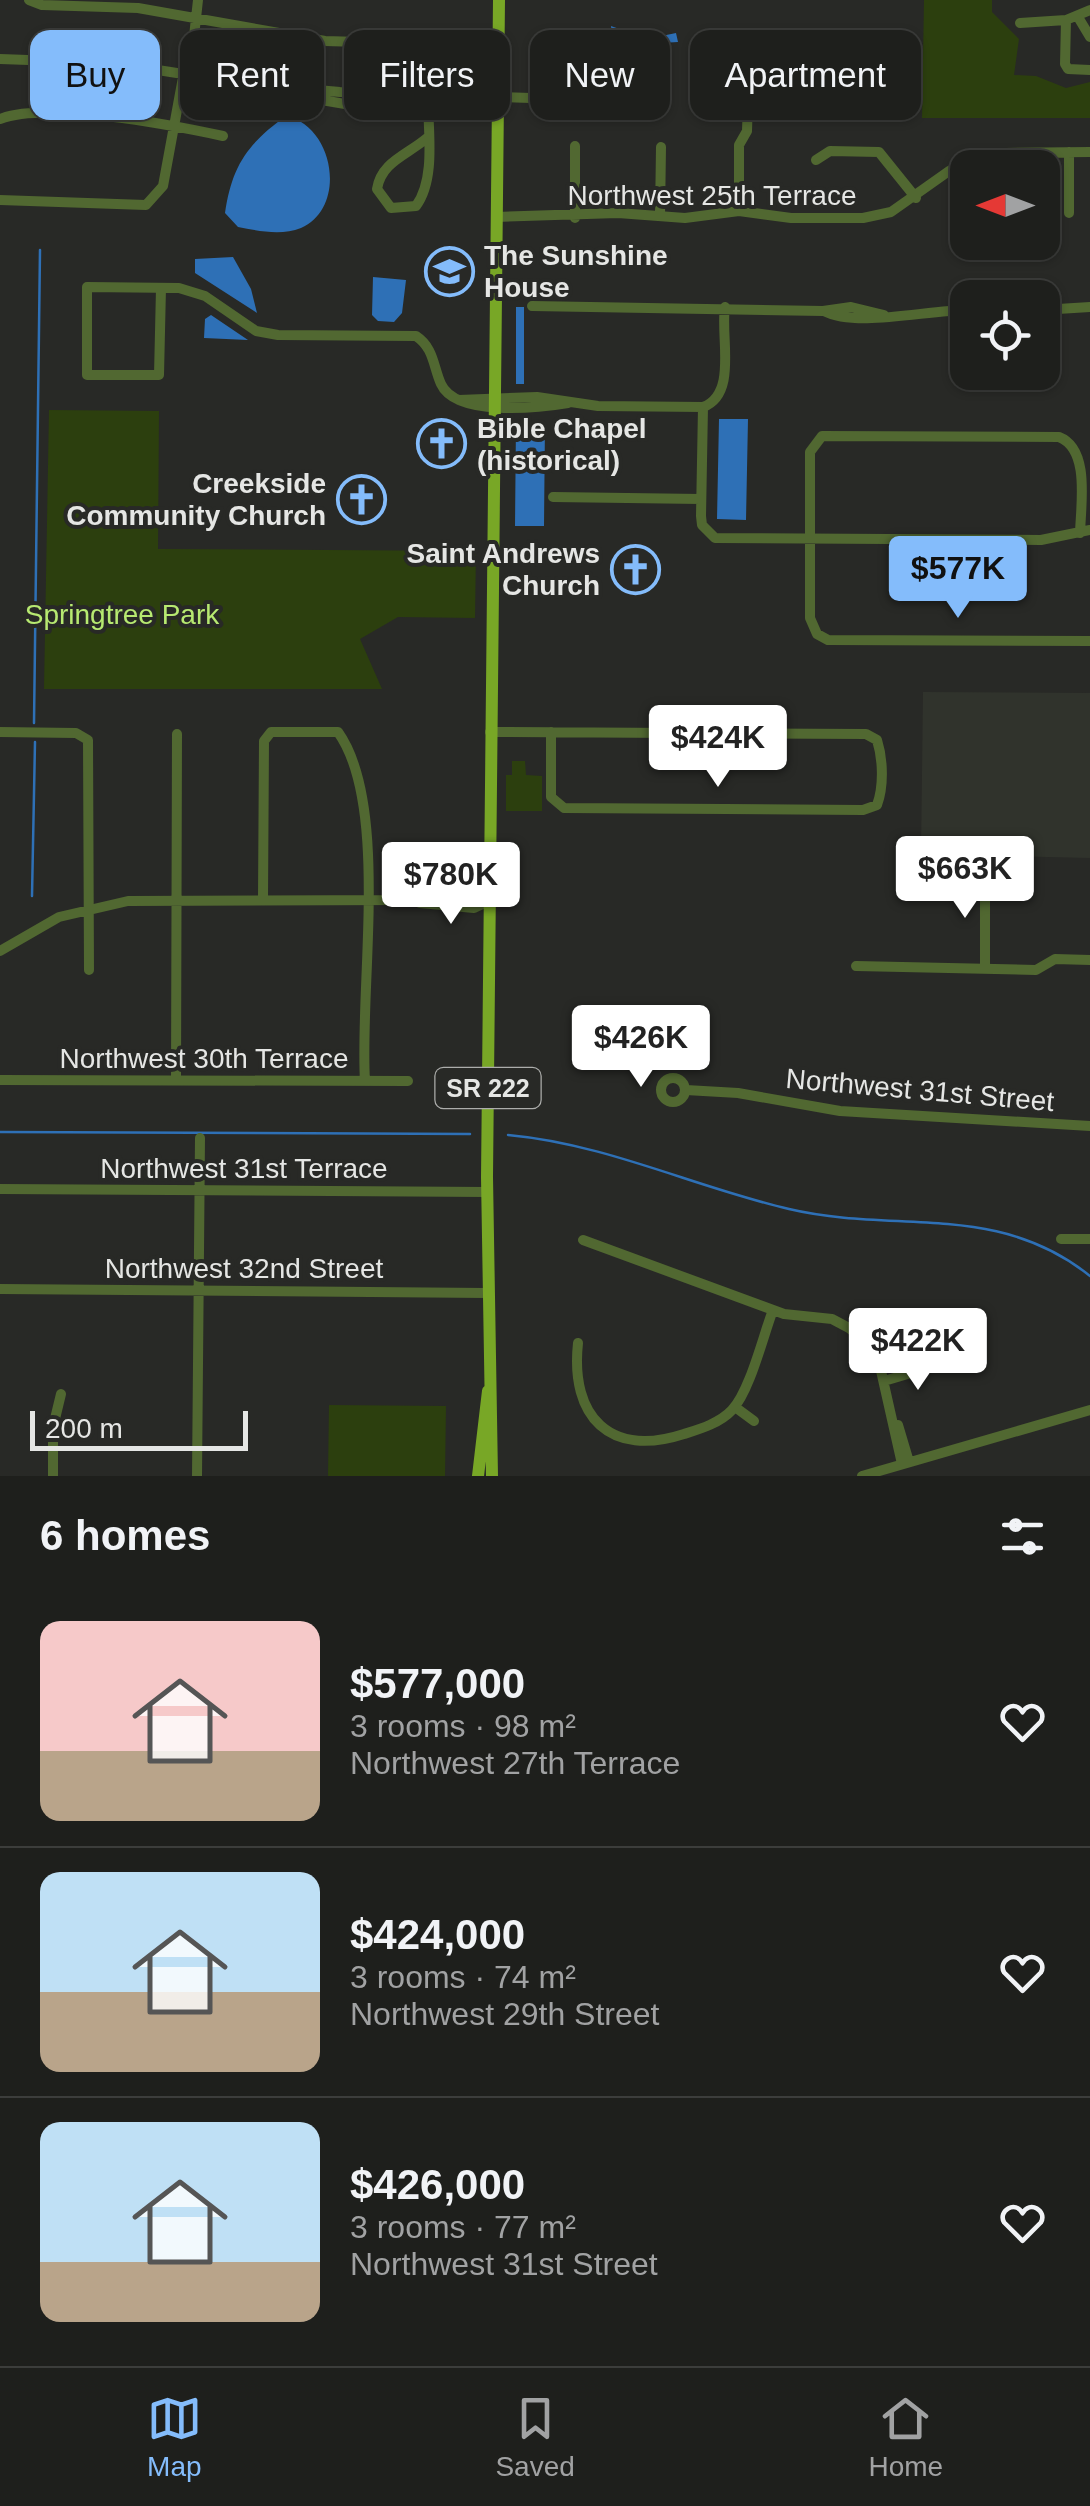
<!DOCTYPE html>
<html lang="en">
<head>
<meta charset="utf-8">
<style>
  :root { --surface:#1e1f1c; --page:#2b2c29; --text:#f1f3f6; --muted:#a1a2a3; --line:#3c3d3b; --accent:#84bcfb }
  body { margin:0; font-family:Arial,sans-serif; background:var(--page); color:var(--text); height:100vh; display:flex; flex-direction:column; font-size:38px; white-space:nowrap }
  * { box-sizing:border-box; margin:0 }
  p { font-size:32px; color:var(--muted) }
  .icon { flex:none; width:55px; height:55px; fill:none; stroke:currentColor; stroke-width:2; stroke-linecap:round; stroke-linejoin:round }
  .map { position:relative; height:1476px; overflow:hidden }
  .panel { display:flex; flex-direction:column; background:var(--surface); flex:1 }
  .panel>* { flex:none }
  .guide { position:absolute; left:30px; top:30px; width:1030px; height:90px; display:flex; gap:20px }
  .needle { width:65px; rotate:270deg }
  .buttons { position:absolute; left:950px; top:150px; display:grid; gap:20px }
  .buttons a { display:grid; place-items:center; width:110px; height:110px; border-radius:20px; background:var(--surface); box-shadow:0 2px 8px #0004,0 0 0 2px var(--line); font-size:50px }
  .scale { position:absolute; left:30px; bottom:25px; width:218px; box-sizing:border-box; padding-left:10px; border:5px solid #e5e6e4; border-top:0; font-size:28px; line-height:35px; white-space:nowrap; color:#e5e6e4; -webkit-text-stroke:8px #282926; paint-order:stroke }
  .price { position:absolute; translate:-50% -85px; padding:0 22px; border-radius:10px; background:#fff; color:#222; font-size:32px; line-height:65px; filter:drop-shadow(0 2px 5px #0008) }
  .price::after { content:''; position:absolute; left:50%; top:60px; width:30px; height:22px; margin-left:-15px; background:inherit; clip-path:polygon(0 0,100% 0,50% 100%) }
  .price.selected { background:var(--accent); color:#111 }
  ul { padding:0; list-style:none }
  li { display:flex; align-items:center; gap:30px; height:250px; padding:0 40px }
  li+li { border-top:2px solid var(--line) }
  li span { display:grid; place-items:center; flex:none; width:280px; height:200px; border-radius:20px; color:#555 }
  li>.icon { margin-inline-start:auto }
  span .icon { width:120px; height:120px; fill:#fffc; stroke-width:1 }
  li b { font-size:42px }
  h2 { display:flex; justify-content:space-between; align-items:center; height:120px; padding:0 40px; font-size:42px }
  .chip { padding:0 35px; border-radius:20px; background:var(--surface); box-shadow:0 2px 8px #0004,0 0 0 2px var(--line); font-size:35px; line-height:90px }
  .chip.selected { background:var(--accent); color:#111 }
  .tab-bar { display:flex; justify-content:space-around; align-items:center; height:140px; border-top:2px solid var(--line); background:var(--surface); font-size:28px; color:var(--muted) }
  .tab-bar a { display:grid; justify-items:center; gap:5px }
  .tab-bar .selected { color:var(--accent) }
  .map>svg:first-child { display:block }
</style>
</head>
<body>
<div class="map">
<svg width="1090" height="1476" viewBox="0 0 1090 1476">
  <rect width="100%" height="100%" fill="#282926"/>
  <path fill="#30332c" d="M923 692 1090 693V858L921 854Z"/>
  <path fill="#2c3f0e" d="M924 0H992V12L1019 39 1014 75 1036 76 1066 88 1090 82V118H922Z
    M49 410 159 411 158 549 476 551 475 618 398 617 360 639 382 689H44Z
    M512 761H525L526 775 542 776V811H506V775H512Z
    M329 1405 446 1406 445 1476H328Z"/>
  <path fill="#2e70b6" d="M611 26 647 39 676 33 678 42 627 45 612 35Z
    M210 36 276 51 282 62 274 69 211 57 205 42Z
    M286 116C334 126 348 207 301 228 281 236 259 231 238 227L225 213C232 166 247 144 286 116Z
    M233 257 251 289 257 313 195 273V259Z
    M373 277 406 280 402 313 394 322 378 321 372 315Z
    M516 307H524V384H516Z
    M211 315 248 340 204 338 205 319Z
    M719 419H748L746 520 717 519Z
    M516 422 545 423 544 526H515Z"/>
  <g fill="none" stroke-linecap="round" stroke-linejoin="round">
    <path stroke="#2e70b6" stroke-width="2.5" d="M34 723 40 250
      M32 896 35 742
      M0 1132 470 1134
      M508 1135C607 1144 694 1187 789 1209 895 1234 997 1201 1090 1276"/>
    <path stroke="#516831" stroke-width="10" d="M29 0 42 5 138 8 325 41 431 44
      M1078 17 1090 37
      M1066 20 1065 64 1068 69 1090 70
      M1020 23 1066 20 1090 10
      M0 59 113 63 247 84 340 92 561 99
      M190 73 198 0
      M257 89 345 104 484 105 498 100
      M0 119C48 101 171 125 223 136
      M427 138C407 155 381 162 377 189L391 208 416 206C436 179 428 131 428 99
      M575 146V218
      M1069 152V213
      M816 160 830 151 879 152 916 198
      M959 165 968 181
      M0 200 146 205 163 186 184 72
      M739 211V145L747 131 748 100
      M660 216 661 147
      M496 217 618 213 685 218 739 211 791 218H863L891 212 949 171 977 158 1005 153 1090 152
      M161 288 159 375H87V287L179 288 205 296 256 331 278 335 416 336C434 348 433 366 441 384 456 417 538 408 568 403
      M532 306 823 311 851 307 884 315
      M1042 310 1090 307
      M824 311C857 328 926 310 968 310
      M459 400 537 397 598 406 703 407
      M703 407 701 516 702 525 715 538 1041 540 1090 530
      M703 407C738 394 720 337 725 307
      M553 497 701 499
      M1080 533C1081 503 1090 449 1059 437L822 436 810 452V618L817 634 828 640 1090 641
      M0 732 76 733 88 740 89 970
      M490 732 866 734 877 740C883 759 884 786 877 805L863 810 564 808 551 797V732
      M263 899 264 741 271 732H338C390 805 359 989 365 1081
      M420 903 474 908 489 901
      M0 951 59 917 128 901 409 900 474 893 489 901
      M856 966 1036 970 1055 959 1090 960
      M985 969V874
      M661 1090a12 12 0 1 1 24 0a12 12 0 1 1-24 0Z
      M0 1080 408 1081
      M176 1080 177 734
      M686 1090 738 1093 840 1111 1090 1126
      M0 1189 487 1192
      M1061 1239H1090
      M583 1240 784 1314 832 1319 849 1328 870 1346 879 1362 902 1464
      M0 1289 487 1293
      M578 1343C570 1417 610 1458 684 1434 700 1429 720 1423 732 1410 750 1391 763 1336 773 1310
      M884 1381 938 1365
      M735 1407 754 1421
      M898 1425 909 1462
      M53 1476V1427L61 1394
      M197 1476 200 1138
      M862 1476 1090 1410"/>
    <path stroke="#78a726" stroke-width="12" d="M478 1476 488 1391
      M492 1476 487 1177 499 0"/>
  </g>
  <defs>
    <symbol id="school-ring" viewBox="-11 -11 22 22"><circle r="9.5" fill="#282926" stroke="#84bcfb" stroke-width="1.5"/><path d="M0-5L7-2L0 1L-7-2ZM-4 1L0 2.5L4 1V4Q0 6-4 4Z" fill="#84bcfb"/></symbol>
    <symbol id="church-ring" viewBox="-11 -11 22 22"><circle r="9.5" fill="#282926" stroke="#84bcfb" stroke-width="1.5"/><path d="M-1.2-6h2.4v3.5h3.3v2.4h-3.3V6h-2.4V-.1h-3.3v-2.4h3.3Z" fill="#84bcfb"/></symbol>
  </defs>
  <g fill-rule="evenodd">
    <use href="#school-ring" x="422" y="244" width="55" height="55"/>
    <use href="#church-ring" x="414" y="416" width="55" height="55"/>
    <use href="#church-ring" x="334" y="472" width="55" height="55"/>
    <use href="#church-ring" x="608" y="542" width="55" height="55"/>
  </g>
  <g text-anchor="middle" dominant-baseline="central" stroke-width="8" stroke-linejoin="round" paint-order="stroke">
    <rect fill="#282926" stroke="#acadab" stroke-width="2.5" x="435.5" y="1068" width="105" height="40" rx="8"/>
    <g font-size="25" font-weight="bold" fill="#e5e6e4">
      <text x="488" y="1088">SR 222</text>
    </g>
    <g font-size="28" fill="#e5e6e4" stroke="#282926">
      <text x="712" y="195">Northwest 25th Terrace</text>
      <text x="204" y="1058">Northwest 30th Terrace</text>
      <text transform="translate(920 1090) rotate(5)">Northwest 31st Street</text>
      <text x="244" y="1168">Northwest 31st Terrace</text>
      <text x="244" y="1268">Northwest 32nd Street</text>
    </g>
    <g font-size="28" font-weight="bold" fill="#e5e6e4" stroke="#282926" text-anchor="start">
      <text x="484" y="255">The Sunshine<tspan x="484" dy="32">House</tspan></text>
      <text x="477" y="428">Bible Chapel<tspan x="477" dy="32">(historical)</tspan></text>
      <text x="326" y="483" text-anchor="end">Creekside<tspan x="326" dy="32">Community Church</tspan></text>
      <text x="600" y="553" text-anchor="end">Saint Andrews<tspan x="600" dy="32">Church</tspan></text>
    </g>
    <g font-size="28" fill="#b7e971" stroke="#282926">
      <text x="122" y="614">Springtree Park</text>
    </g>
  </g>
</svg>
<div class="buttons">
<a><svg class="needle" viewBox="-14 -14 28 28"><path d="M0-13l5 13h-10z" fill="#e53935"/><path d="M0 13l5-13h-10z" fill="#a1a2a3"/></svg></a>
<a><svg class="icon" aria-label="locate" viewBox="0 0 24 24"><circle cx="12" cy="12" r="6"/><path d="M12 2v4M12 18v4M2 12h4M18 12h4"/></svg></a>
</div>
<div class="scale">200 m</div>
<b class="price selected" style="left:958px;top:621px">$577K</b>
<b class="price" style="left:718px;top:790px">$424K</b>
<b class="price" style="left:965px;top:921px">$663K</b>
<b class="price" style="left:451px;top:927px">$780K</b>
<b class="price" style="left:641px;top:1090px">$426K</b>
<b class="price" style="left:918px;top:1393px">$422K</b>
<div class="guide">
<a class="chip selected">Buy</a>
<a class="chip">Rent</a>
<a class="chip">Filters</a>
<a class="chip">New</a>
<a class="chip">Apartment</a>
</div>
</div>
<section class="panel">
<h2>6 homes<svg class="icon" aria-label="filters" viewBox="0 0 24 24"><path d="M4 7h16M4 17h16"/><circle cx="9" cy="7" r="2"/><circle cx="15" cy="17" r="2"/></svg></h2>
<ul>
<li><span style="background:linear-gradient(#f6c9c9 65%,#b9a48a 0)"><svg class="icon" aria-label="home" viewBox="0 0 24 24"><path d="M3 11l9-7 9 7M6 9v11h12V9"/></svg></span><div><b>$577,000</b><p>3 rooms · 98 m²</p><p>Northwest 27th Terrace</p></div><svg class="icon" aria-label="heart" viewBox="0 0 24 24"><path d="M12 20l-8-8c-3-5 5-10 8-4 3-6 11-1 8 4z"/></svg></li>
<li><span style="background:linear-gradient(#bfe0f5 60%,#b9a48a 0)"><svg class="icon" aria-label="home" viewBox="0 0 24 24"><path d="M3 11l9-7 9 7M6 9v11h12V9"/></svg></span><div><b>$424,000</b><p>3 rooms · 74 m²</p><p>Northwest 29th Street</p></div><svg class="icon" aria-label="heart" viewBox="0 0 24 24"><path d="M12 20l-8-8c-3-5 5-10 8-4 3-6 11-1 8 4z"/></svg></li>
<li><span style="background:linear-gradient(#bfe0f5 70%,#b9a48a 0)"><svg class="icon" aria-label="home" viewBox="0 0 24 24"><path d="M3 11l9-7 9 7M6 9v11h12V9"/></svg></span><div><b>$426,000</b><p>3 rooms · 77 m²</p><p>Northwest 31st Street</p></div><svg class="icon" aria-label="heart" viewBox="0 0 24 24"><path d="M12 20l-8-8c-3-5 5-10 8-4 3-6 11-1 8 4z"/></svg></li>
</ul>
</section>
<nav class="tab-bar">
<a class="selected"><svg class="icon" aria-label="map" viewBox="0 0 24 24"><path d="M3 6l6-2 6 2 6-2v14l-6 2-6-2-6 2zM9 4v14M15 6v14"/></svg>Map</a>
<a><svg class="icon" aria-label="saved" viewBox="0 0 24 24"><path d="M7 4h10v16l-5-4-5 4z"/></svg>Saved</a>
<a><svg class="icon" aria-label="home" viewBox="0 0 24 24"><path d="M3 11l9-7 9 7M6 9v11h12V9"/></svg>Home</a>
</nav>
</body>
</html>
